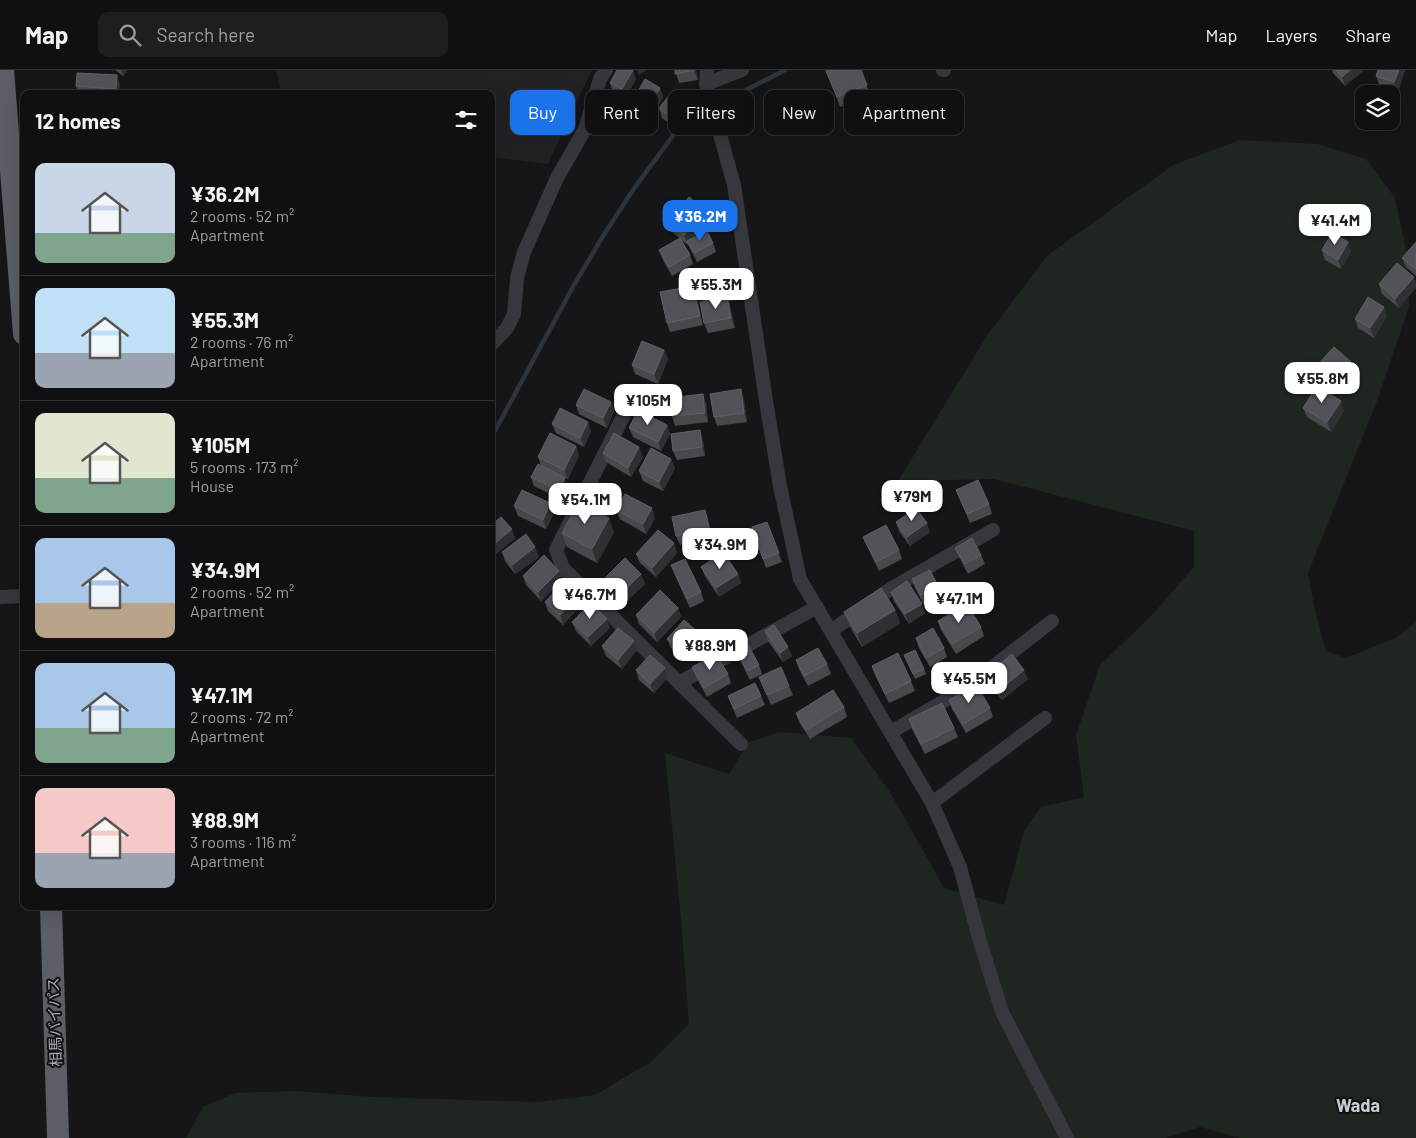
<!DOCTYPE html>
<html lang="en">
<head>
<meta charset="utf-8">
<style>
  :root { --surface:#101012; --page:#1e1e20; --text:#f1f3f6; --muted:#9c9d9f; --line:#303032; --accent:#1a73e8 }
  body { margin:0; font-family:Barlow,"Noto Sans JP",sans-serif; background:var(--page); color:var(--text); height:100vh; display:flex; flex-direction:column; font-size:19px; white-space:nowrap }
  * { box-sizing:border-box; margin:0 }
  p { font-size:16px; color:var(--muted) }
  .icon { flex:none; width:28px; height:28px; fill:none; stroke:currentColor; stroke-width:2; stroke-linecap:round; stroke-linejoin:round }
  .map { position:relative; flex:1; overflow:hidden }
  .sheet { position:absolute; left:20px; top:20px; width:475px; height:820px; display:flex; flex-direction:column; background:var(--surface); border-radius:10px; box-shadow:0 5px 20px #0002,0 0 0 1px var(--line) }
  .sheet>* { flex:none }
  .guide { position:absolute; left:510px; top:20px; width:475px; height:45px; display:flex; gap:10px }
  .fabs { position:absolute; left:1355px; top:15px; display:grid; gap:10px }
  .fabs a { display:grid; place-items:center; width:45px; height:45px; border-radius:10px; background:var(--surface); box-shadow:0 5px 20px #0002,0 0 0 1px var(--line); font-size:25px }
  .price { position:absolute; translate:-50% -42px; padding:0 11px; border-radius:10px; background:#fff; color:#222; font-size:16px; line-height:32px; filter:drop-shadow(0 1px 2px #0008) }
  .price::after { content:''; position:absolute; left:50%; top:30px; width:15px; height:11px; margin-left:-8px; background:inherit; clip-path:polygon(0 0,100% 0,50% 100%) }
  .price.on { background:var(--accent); color:#fff }
  ul { padding:0; list-style:none }
  li { display:flex; align-items:center; gap:15px; height:125px; padding:0 15px }
  li+li { border-top:1px solid var(--line) }
  li span { display:grid; place-items:center; flex:none; width:140px; height:100px; border-radius:10px; color:#555 }
  li>.icon { margin-inline-start:auto }
  span .icon { width:60px; height:60px; fill:#fffc; stroke-width:1 }
  li b { font-size:21px }
  h2 { display:flex; justify-content:space-between; align-items:center; height:60px; padding:0 15px; font-size:21px }
  .tag { padding:0 18px; border-radius:10px; background:var(--surface); box-shadow:0 5px 20px #0002,0 0 0 1px var(--line); font-size:18px; line-height:45px }
  .tag.on { background:var(--accent); color:#fff }
  header { display:flex; align-items:center; gap:30px; box-sizing:border-box; height:70px; padding:0 25px; background:var(--surface); border-bottom:1px solid var(--line) }
  header strong { font-size:24px }
  nav { display:flex; gap:28px; margin-inline-start:auto; font-size:18px }
  .search { width:350px; height:45px; background:var(--page); display:flex; align-items:center; gap:12px; box-sizing:border-box; padding:0 18px; border-radius:10px; color:var(--muted); font-size:19px }
  .map>svg:first-child { display:block }
</style>
</head>
<body>
<header>
<strong>Map</strong>
<div class="search"><svg class="icon" aria-label="search" viewBox="0 0 24 24"><circle cx="10" cy="10" r="6"/><path d="M15 15l6 6"/></svg>Search here</div>
<nav><a>Map</a><a>Layers</a><a>Share</a></nav>
</header>
<div class="map">
<svg width="1416" height="1068" viewBox="0 0 1416 1068">
  <rect width="100%" height="100%" fill="#161618"/>
  <path fill="#222225" d="M276 0H592L548 94 491 87V24H282Z"/>
  <path fill="#1e261f" d="M1240 70 1317 74 1366 89 1395 128 1407 184 1409 237 1377 331 1308 503 1315 540 1326 581 1346 588 1395 568 1416 552V1068H1240L1200 1057 1165 1068H186L203 1037 235 1023 294 1021 373 1027 537 1032 595 1025 652 991 689 954 681 849 665 683 729 704 749 672 780 662 851 668 890 722 944 818 1004 835 1024 761 1041 737 1084 727 1076 665 1100 595 1152 545 1194 497V461L994 409 898 411 988 264 1047 186 1173 95Z"/>
  <g fill="none" stroke-linecap="round" stroke-linejoin="round">
    <path stroke="#2c353c" stroke-width="4.5" d="M491 368 574 215 603 166 633 120 677 60 719 34 785 0"/>
    <path stroke="#37383d" stroke-width="14" d="M707 0 706 14 734 115 766 331 780 416 800 509 932 733 960 797 979 868 1002 942 1067 1068
      M943 0H944
      M706 14 742 0
      M491 275 507 258 514 244 517 208 524 182 557 108 585 59 600 9 606 0
      M635 323 556 480 563 498 741 674
      M0 527 24 526
      M831 561 892 518 993 460
      M679 613 817 537
      M891 662 966 618 1052 551
      M932 733 1045 648"/>
    <path stroke="#5b5e65" stroke-width="22" d="M3 0 24 264
      M51 836 58 1068"/>
  </g>
  <path fill="#47494d" d="M115 0H127L123 6Z
    M675 0H696L698 10 679 13Z
    M861 0 870 25 840 37 830 10Z
    M1332 0H1364L1345 16 1333 3Z
    M1378 0H1405L1398 22 1380 16 1376 6Z
    M636 9 625 29 613 22 610 13Z
    M120 14V24H78L76 16Z
    M660 18 663 27 654 43 639 35 636 25Z
    M682 33 685 42 674 57 662 48 659 38Z
    M708 148 693 168 713 173 716 182 697 192 688 174V175L680 169 690 185 693 194 672 206 663 190 659 180 680 168 672 162 668 153Z
    M1348 172 1351 181 1341 199 1325 190 1322 180Z
    M1416 172V206L1406 197 1402 188Z
    M729 206 732 215 736 230 729 231 730 236 735 258 708 263 704 253V231L702 227Z
    M1414 207 1399 238 1382 224 1379 214Z
    M696 225 703 255 670 262 667 253Z
    M1387 246 1374 268 1358 258 1355 249Z
    M664 280 668 289 658 314 635 304 632 295Z
    M1350 291 1353 300 1334 323 1318 309 1314 299Z
    M744 329 747 352 717 356 714 347Z
    M611 332 614 341 607 358 579 344 576 335Z
    M706 333 708 352 675 356 672 346Z
    M1303 338 1344 341 1331 362 1307 347Z
    M552 354 591 361 584 377 556 363Z
    M667 355 670 364 661 381 633 367 629 358Z
    M703 370 705 386 677 390 673 381Z
    M576 376 579 385 568 409 557 404 568 417 562 430 534 416 531 407 541 396 538 387Z
    M603 383 643 387 631 407 606 392Z
    M671 389 675 398 663 421 643 411 639 401Z
    M956 420 989 434 992 444 970 453Z
    M514 436 554 443 546 459 518 446Z
    M616 440 655 448 646 464 620 449Z
    M705 440 708 449 712 468 680 475 676 466Z
    M767 452 782 492 766 498 752 457Z
    M896 452 930 462 910 476 899 461Z
    M491 455 515 468 496 484 491 478Z
    M614 462 597 493 567 477 562 463Z
    M863 467 899 480 902 489 879 501 867 476Z
    M955 478 981 485 985 494 968 504 959 487Z
    M502 482 539 487 515 504 505 491Z
    M677 483 656 507 640 493 636 484Z
    M671 495 701 522 704 531 690 538 675 505Z
    M701 497 738 504 741 513 719 527 705 506Z
    M559 501 562 510 541 531 526 515 523 506Z
    M912 509 938 516 942 526 924 535 915 518Z
    M601 512 645 514 620 537 604 521Z
    M581 522 584 532 563 555 548 541 545 532Z
    M891 522 925 543 909 554 894 531Z
    M678 538 681 547 657 572 639 554 636 545Z
    M895 540 900 553 862 577 849 555 844 542Z
    M938 551 981 557 984 566 956 584 941 560Z
    M572 552 610 558 591 576 576 561Z
    M765 561 792 586 783 592 768 571Z
    M916 568 944 578 947 587 930 597 919 578Z
    M667 569 702 572 686 591 671 578Z
    M634 571 637 580 622 599 606 586 602 576Z
    M735 577 759 595 762 604 750 610 738 586Z
    M904 585 924 599 926 604 915 609Z
    M796 590 827 594 831 604 808 616 799 599Z
    M872 596 911 611 915 621 889 633 875 605Z
    M692 597 728 604 731 613 707 627 696 607Z
    M665 598 668 607 654 623 639 610 636 600Z
    M986 605 1028 609 1002 630 989 614Z
    M759 607 789 616 793 625 771 635Z
    M728 626H761L765 635 737 648Z
    M949 630 990 638 993 647 966 663 952 639Z
    M844 637 847 647 810 669 799 652 796 643Z
    M909 649 954 658 958 667 925 684 912 659Z"/>
  <path fill="#2f3033" d="M121 0H127L123 6Z
    M633 0 636 9 625 29 622 19Z
    M637 0H646L639 5Z
    M694 0H696L698 10Z
    M1350 0H1364L1345 16 1342 7Z
    M1399 0H1405L1398 22 1394 12Z
    M117 5 120 14V24H118L116 19Z
    M660 18 663 27 654 43 650 34Z
    M682 33 685 42 674 57 670 47Z
    M705 139 708 148 689 173 687 171 688 174V175L684 165Z
    M1348 172 1351 181 1341 199 1338 190Z
    M729 206 732 215 736 230 732 221Z
    M1414 207 1416 212V218L1399 238 1395 229Z
    M693 216 696 225 703 255 700 246Z
    M727 227 730 236 735 258 731 248Z
    M1384 237 1387 246 1374 268 1370 258Z
    M664 280 668 289 658 314 654 304Z
    M1350 291 1353 300 1334 323 1331 314Z
    M741 319 744 329 747 352 744 343Z
    M703 324 706 333 708 352 705 343Z
    M1341 331 1344 341 1331 362 1327 352Z
    M611 332 614 341 607 358 603 348Z
    M588 352 591 361 584 377 580 368Z
    M667 355 670 364 661 381 658 372Z
    M700 360 703 370 705 386 702 377Z
    M576 376 579 385 568 409 564 400Z
    M639 377 643 387 631 407 628 398Z
    M671 389 675 398 663 421 659 412Z
    M565 408 568 417 562 430 558 420Z
    M550 433 554 443 546 459 543 450Z
    M652 438 655 448 646 464 643 454Z
    M705 440 708 449 712 468 709 458Z
    M609 448 614 462 597 493 592 479Z
    M927 453 930 462 910 476 907 467Z
    M512 459 515 468 496 484 493 475Z
    M674 473 677 483 656 507 652 498Z
    M535 477 539 487 515 504 512 495Z
    M559 501 562 510 541 531 538 522Z
    M641 504 645 514 620 537 617 528Z
    M738 504 741 513 719 527 716 518Z
    M581 522 584 532 563 555 560 545Z
    M922 534 925 543 909 554 905 544Z
    M678 538 681 547 657 572 654 563Z
    M895 540 900 553 862 577 857 563Z
    M607 549 610 558 591 576 588 567Z
    M699 563 702 572 686 591 683 582Z
    M634 571 637 580 622 599 618 590Z
    M788 577 792 586 783 592 780 583Z
    M665 598 668 607 654 623 650 614Z
    M1024 600 1028 609 1002 630 998 621Z"/>
  <path fill="#525359" stroke="#5f6168" d="M617 0H633L622 19 610 13Z
    M675 0H694L675 4Z
    M828 0H861L867 15 837 27 826 1Z
    M1336 0H1350L1342 7Z
    M1378 0H1399L1394 12 1376 6Z
    M77 3 117 5 116 19 76 16Z
    M645 9 660 18 650 34 636 25Z
    M670 24 682 33 670 47 659 38Z
    M689 127 705 139 684 165 668 153Z
    M707 161 713 173 694 183 687 171Z
    M1332 163 1348 172 1338 190 1322 180Z
    M680 168 690 185 669 197 659 180Z
    M1416 172V199L1402 188Z
    M1397 193 1414 207 1395 229 1379 214Z
    M729 206 732 221 702 227 699 212Z
    M693 216 700 246 667 253 660 222Z
    M727 227 731 248 704 253 700 232Z
    M1368 227 1384 237 1370 258 1355 249Z
    M642 271 664 280 654 304 632 295Z
    M1334 277 1350 291 1331 314 1314 299Z
    M1317 316 1341 331 1327 352 1303 338Z
    M584 319 611 332 603 348 576 335Z
    M741 319 744 343 714 347 710 324Z
    M703 324 705 343 672 346 670 328Z
    M560 338 588 352 580 368 552 354Z
    M638 340 667 355 658 372 629 358Z
    M700 360 702 377 673 381 671 364Z
    M550 363 576 376 564 400 538 387Z
    M614 363 639 377 628 398 603 383Z
    M651 378 671 389 659 412 639 401Z
    M538 394 565 408 558 420 531 407Z
    M978 410 989 434 967 444 956 420Z
    M522 420 550 433 543 450 514 436Z
    M625 424 652 438 643 454 616 440Z
    M579 431 609 448 592 479 562 463Z
    M916 438 927 453 907 467 896 452Z
    M705 440 709 458 676 466 672 447Z
    M501 447 512 459 493 475 491 473V455Z
    M767 452 779 483 763 489 752 457Z
    M886 455 899 480 876 492 863 467Z
    M658 460 674 473 652 498 636 484Z
    M526 464 535 477 512 495 502 482Z
    M972 468 981 485 965 494 955 478Z
    M723 482 738 504 716 518 701 497Z
    M544 485 559 501 538 522 523 506Z
    M625 488 641 504 617 528 601 512Z
    M685 489 701 522 687 529 671 495Z
    M930 500 938 516 921 525 912 509Z
    M566 509 581 522 560 545 545 532Z
    M907 511 922 534 905 544 891 522Z
    M881 518 895 540 857 563 844 542Z
    M660 520 678 538 654 563 636 545Z
    M591 533 607 549 588 567 572 552Z
    M967 534 981 557 952 574 938 551Z
    M684 550 699 563 683 582 667 569Z
    M774 555 788 577 780 583 765 561Z
    M618 558 634 571 618 590 602 576Z
    M933 558 944 578 926 588 916 568Z
    M746 571 759 595 747 601 735 577Z
    M818 578 827 594 804 606 796 590Z
    M915 580 924 599 913 604 904 585Z
    M898 583 911 611 885 624 872 596Z
    M716 584 728 604 704 618 692 597Z
    M1012 584 1024 600 998 621 986 605Z
    M650 585 665 598 650 614 636 600Z
    M781 597 789 616 767 625 759 607Z
    M755 613 761 626 734 639 728 626Z
    M976 614 990 638 963 654 949 630Z
    M833 620 844 637 806 660 796 643Z
    M942 633 954 658 921 674 909 649Z"/>
  <g text-anchor="middle" dominant-baseline="central" stroke-width="4" stroke-linejoin="round" paint-order="stroke">
    <g font-size="15" fill="#a8adb8" stroke="#111113">
      <text transform="translate(54 952) rotate(-92)">相馬バイパス</text>
    </g>
    <g font-size="18" font-weight="bold" fill="#c9ccd4" stroke="#111113">
      <text x="1358" y="1035">Wada</text>
    </g>
  </g>
</svg>
<div class="fabs">
<a><svg class="icon" aria-label="layers" viewBox="0 0 24 24"><path d="M12 4l9 5-9 5-9-5zM3 14l9 5 9-5"/></svg></a>
</div>
<b class="price on" style="left:700px;top:172px">¥36.2M</b>
<b class="price" style="left:1335px;top:176px">¥41.4M</b>
<b class="price" style="left:716px;top:240px">¥55.3M</b>
<b class="price" style="left:1322px;top:334px">¥55.8M</b>
<b class="price" style="left:648px;top:356px">¥105M</b>
<b class="price" style="left:912px;top:452px">¥79M</b>
<b class="price" style="left:585px;top:455px">¥54.1M</b>
<b class="price" style="left:720px;top:500px">¥34.9M</b>
<b class="price" style="left:590px;top:550px">¥46.7M</b>
<b class="price" style="left:959px;top:554px">¥47.1M</b>
<b class="price" style="left:710px;top:601px">¥88.9M</b>
<b class="price" style="left:969px;top:634px">¥45.5M</b>
<div class="guide">
<a class="tag on">Buy</a>
<a class="tag">Rent</a>
<a class="tag">Filters</a>
<a class="tag">New</a>
<a class="tag">Apartment</a>
</div>
<section class="sheet">
<h2>12 homes<svg class="icon" aria-label="filters" viewBox="0 0 24 24"><path d="M4 7h16M4 17h16"/><circle cx="9" cy="7" r="2"/><circle cx="15" cy="17" r="2"/></svg></h2>
<ul>
<li><span style="background:linear-gradient(#c9d6e8 70%,#7fa58c 0)"><svg class="icon" aria-label="home" viewBox="0 0 24 24"><path d="M3 11l9-7 9 7M6 9v11h12V9"/></svg></span><div><b>¥36.2M</b><p>2 rooms · 52 m²</p><p>Apartment</p></div></li>
<li><span style="background:linear-gradient(#bfe0f5 65%,#9aa5b1 0)"><svg class="icon" aria-label="home" viewBox="0 0 24 24"><path d="M3 11l9-7 9 7M6 9v11h12V9"/></svg></span><div><b>¥55.3M</b><p>2 rooms · 76 m²</p><p>Apartment</p></div></li>
<li><span style="background:linear-gradient(#dfe7d0 65%,#7fa58c 0)"><svg class="icon" aria-label="home" viewBox="0 0 24 24"><path d="M3 11l9-7 9 7M6 9v11h12V9"/></svg></span><div><b>¥105M</b><p>5 rooms · 173 m²</p><p>House</p></div></li>
<li><span style="background:linear-gradient(#a9c7e8 65%,#b9a48a 0)"><svg class="icon" aria-label="home" viewBox="0 0 24 24"><path d="M3 11l9-7 9 7M6 9v11h12V9"/></svg></span><div><b>¥34.9M</b><p>2 rooms · 52 m²</p><p>Apartment</p></div></li>
<li><span style="background:linear-gradient(#a9c7e8 65%,#7fa58c 0)"><svg class="icon" aria-label="home" viewBox="0 0 24 24"><path d="M3 11l9-7 9 7M6 9v11h12V9"/></svg></span><div><b>¥47.1M</b><p>2 rooms · 72 m²</p><p>Apartment</p></div></li>
<li><span style="background:linear-gradient(#f6c9c9 65%,#9aa5b1 0)"><svg class="icon" aria-label="home" viewBox="0 0 24 24"><path d="M3 11l9-7 9 7M6 9v11h12V9"/></svg></span><div><b>¥88.9M</b><p>3 rooms · 116 m²</p><p>Apartment</p></div></li>
</ul>
</section>
</div>
</body>
</html>
